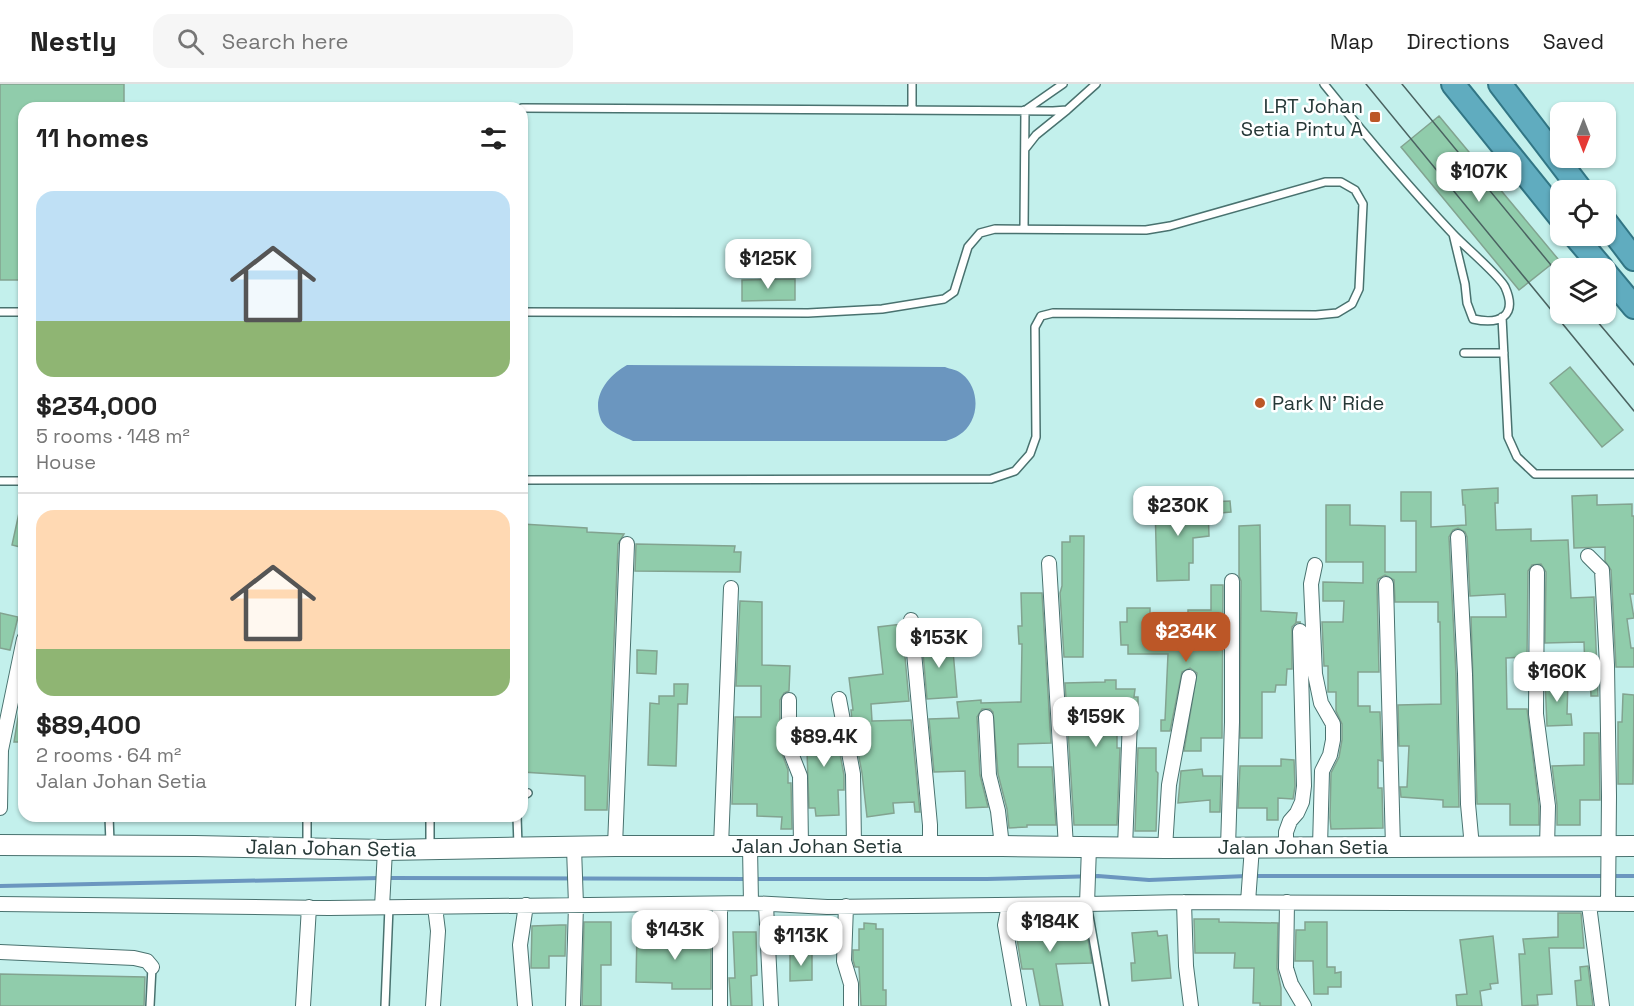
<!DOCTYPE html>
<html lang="en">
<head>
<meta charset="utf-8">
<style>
  :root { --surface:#fff; --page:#f6f6f6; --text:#222; --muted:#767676; --line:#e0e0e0; --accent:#bc5727 }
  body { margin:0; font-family:"Space Grotesk",sans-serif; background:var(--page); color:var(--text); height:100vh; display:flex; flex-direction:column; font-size:22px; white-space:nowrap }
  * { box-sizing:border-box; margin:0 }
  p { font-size:20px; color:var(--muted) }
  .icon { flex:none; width:33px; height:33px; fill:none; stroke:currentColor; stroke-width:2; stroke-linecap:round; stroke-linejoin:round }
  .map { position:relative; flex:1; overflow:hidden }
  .panel { position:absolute; left:18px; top:18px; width:510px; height:720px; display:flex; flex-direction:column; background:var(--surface); border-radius:18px; box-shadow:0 2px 4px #0004 }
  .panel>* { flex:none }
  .needle { width:39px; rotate:180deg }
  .buttons { position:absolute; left:1550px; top:18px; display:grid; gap:12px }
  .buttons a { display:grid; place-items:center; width:66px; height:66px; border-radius:12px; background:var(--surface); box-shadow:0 2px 4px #0004; font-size:30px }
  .price { position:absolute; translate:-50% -51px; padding:0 14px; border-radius:12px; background:#fff; color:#222; font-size:20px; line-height:39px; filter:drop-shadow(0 2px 3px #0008) }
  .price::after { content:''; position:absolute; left:50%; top:36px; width:18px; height:14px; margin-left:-9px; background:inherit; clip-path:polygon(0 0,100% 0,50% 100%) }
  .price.active { background:var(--accent); color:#fff }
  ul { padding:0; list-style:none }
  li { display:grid; align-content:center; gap:12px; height:318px; padding:0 18px }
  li+li { border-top:2px solid var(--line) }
  li span { display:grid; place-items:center; height:186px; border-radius:18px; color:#555 }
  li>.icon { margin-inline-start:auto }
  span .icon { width:108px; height:108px; fill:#fffc; stroke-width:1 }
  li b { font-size:26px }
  h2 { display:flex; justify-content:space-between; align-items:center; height:72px; padding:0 18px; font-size:26px }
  header { display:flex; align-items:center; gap:36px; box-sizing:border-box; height:84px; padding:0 30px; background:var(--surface); border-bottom:2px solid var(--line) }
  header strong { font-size:28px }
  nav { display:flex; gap:33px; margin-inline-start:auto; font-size:21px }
  .search { width:420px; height:54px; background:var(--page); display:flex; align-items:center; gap:15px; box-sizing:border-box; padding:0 21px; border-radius:18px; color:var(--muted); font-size:22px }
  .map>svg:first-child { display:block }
</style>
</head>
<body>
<header>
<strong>Nestly</strong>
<div class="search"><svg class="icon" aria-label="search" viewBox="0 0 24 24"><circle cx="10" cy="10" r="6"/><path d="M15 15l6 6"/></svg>Search here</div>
<nav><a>Map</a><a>Directions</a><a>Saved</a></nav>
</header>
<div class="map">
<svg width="1634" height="922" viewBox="0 0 1634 922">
  <rect width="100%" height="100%" fill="#c3f0ec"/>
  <path fill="#6b96bf" d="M627 281 945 283C950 285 958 286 962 290 981 305 980 338 959 351 955 354 950 355 946 357H633C623 352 606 347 601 336 591 312 608 292 627 281Z"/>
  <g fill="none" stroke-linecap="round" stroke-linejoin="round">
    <path stroke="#6b96bf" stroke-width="4" d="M1254 792H1604
      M1611 792H1634
      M388 794 746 795
      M754 795H987L1098 792 1149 796 1247 792
      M0 802 380 794"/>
  </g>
  <path fill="#90ccab" stroke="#82a390" stroke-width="1.5" d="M0 0H124V24H24V196H0Z
    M1439 32 1558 175 1519 206 1401 63Z
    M795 195V216L742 217V196Z
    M1570 283 1623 346 1602 363 1550 299Z
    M1498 404V419H1495L1496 446 1531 445V457L1568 456 1571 514 1594 513 1598 612H1591L1590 586H1585L1584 558 1545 559 1546 488 1541 480 1532 481 1528 487 1527 573 1506 574 1507 625H1527L1539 722V741H1510V720H1477L1471 533H1506L1505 510 1470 512 1467 453 1465 448 1458 444 1453 446 1449 453 1456 590 1459 723H1443V716L1401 713 1400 703H1407L1409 662H1399L1398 621 1441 620 1440 538H1438V518H1395L1394 496 1385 491 1378 495 1377 500 1379 588H1358V622H1370V628H1380L1382 677 1378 676V704H1382L1383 744 1331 745 1330 734 1331 689 1339 673 1342 656V640L1336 627V608H1328V582H1324L1322 538H1343L1344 517H1323V498L1363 499V478H1326V421H1350V441L1385 442V488H1416V437H1401V408H1431V443L1466 441 1465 421H1463L1462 406Z
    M1597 411V421L1632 420V432H1634V510H1630L1634 534 1627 535 1631 564H1634V583H1616L1611 486 1605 477V463L1574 464 1572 412Z
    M1159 412H1177V421L1208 420 1209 452 1193 454V479H1189V496L1157 497 1155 421H1159Z
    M1230 417 1231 428 1209 430 1208 418Z
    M19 429 24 430V464L12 461Z
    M522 440 587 444V448L624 450 618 460 607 726H585V692L522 688Z
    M1260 441 1261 527 1297 529 1296 538H1301L1296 539 1292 543V585H1287L1286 601H1276L1275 608H1262V654H1240L1241 497 1239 492V442Z
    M1070 452H1084L1083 573H1064L1060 509 1062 502V458H1070Z
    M636 460 735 462 734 468H741L740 488 635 487Z
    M1211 501H1223L1222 654H1201V667H1184L1197 589 1190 584 1182 588 1170 647H1161V636H1165L1168 570H1128V561H1121L1120 538H1127V524H1150V541L1188 542V526H1211Z
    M1021 509H1042L1051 659 1018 660V683H1052L1056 741H1027V743L1009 744 1007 725 998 690 993 628 990 625H982L977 633 980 691 988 723 966 724 965 687 934 688 929 635 959 634 957 618 981 616V619L1021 618 1022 560H1019L1018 542H1022Z
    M740 517 762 518V581L790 582 789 607 784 609 780 616V664L788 686V699H791L792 745H781L782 733 757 732V720H732L735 633H761V602H736Z
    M0 529 18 533 10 566 0 564Z
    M902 540 909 617 871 620 872 637 911 636 920 728H915L914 718 893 719 894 729 867 733 862 689 852 637 851 626H853L849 594 883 590 878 543Z
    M952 555 957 613 927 615 922 557Z
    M637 566 657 567 656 590 637 589Z
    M1105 596H1116V605H1135L1134 613H1138V632L1130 627 1122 632H1117V664H1120L1117 741H1074L1065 599 1105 598Z
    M1545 596H1568L1567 630H1571L1572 641 1547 642Z
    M674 600H688L687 620H678L676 682 648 681 650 619 659 620V612H674Z
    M1623 610 1634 611 1633 700H1618V638H1622Z
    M21 615H24V658H14Z
    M834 638 844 691V706H838L839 731 816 732 815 724H809L806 639Z
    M1584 649H1599L1600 716H1580V741H1557V721L1552 682 1584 681Z
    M1138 664H1156V687L1158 689 1156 747H1135Z
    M1281 675 1294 676 1295 702 1293 715 1278 714V736H1267V724H1238L1240 682H1281Z
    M1202 685 1203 692H1221L1220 728H1210V716L1178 719 1181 687Z
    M1054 829 1055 845 1086 844 1092 879 1056 880 1063 922H1040L1033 885H1022L1016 849H1020L1019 830Z
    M1558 829H1581L1584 864H1549L1552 910 1537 911 1538 921 1522 922 1519 870H1525L1523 855 1558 853Z
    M1194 835H1219V838L1278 839 1277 884 1281 904V922H1260V919H1253L1254 884H1234L1235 869H1195Z
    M584 838H611V881H601V922H582Z
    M1305 838H1327V883H1335V889L1341 888V903H1328V910H1314L1313 877H1295L1296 846H1305Z
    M864 839 876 840V845H883V906H886V922H861L859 883H855L853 876V866H859V845H864Z
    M560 841H566L565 872H549V884H531L532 842Z
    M683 845H703V863H711V905H672V899L636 898 637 846H654V862L683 863Z
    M1157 847 1158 852 1167 851 1171 894 1132 897 1131 879H1135L1132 849Z
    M733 848H756L757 891 751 892 752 922H731L729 894H735Z
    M1493 852 1498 899 1490 900 1491 905 1480 907 1482 922H1457L1456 911 1467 910 1460 856Z
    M812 869V896L790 897V870Z
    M1588 882 1593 922H1577L1575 897 1581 896 1580 883Z
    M0 890 145 893 144 922H0Z"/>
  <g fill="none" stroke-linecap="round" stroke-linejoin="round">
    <defs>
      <path id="service" d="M912 0V25
        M1324 0C1365 51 1408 102 1453 150 1464 162 1499 191 1505 203 1518 232 1500 241 1473 235L1467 219 1465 200 1453 150
        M192 24H405
        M522 24 1053 27 1067 26 1096 0
        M1027 25 1063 0
        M1025 65 1036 51 1067 26
        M1024 144 1025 26
        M0 228H24
        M522 228 808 229 882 225 944 215 954 208 968 163 980 149 995 145 1146 146 1170 142 1325 98H1341L1355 106 1363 120 1359 205 1352 220 1337 229 1316 231 1053 229 1041 232 1035 243 1036 353 1030 370 1015 387 991 395 522 396
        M1502 233 1508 353 1517 373 1535 390H1634
        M1464 269H1504
        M0 397H24
        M522 712 528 709
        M109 732 110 759
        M307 732V763
        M430 732V763
        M517 732 518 762
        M1087 820 1105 922
        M150 922 152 883
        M385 922 389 823"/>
      <path id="minor" d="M1458 453 1465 590 1468 720 1472 763
        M1588 472 1602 486 1607 581 1609 712 1608 820
        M1049 479 1066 763
        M1315 481 1311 500 1315 590 1321 619 1333 640V656L1330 671 1322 687 1320 763
        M1537 488 1536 630 1548 722 1547 764
        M1386 500 1393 763
        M911 536 930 741V763
        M839 615 853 690 854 762
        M789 616V664L800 692 801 762
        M986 633 989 691 998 727 1002 762
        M0 724 1 666 24 555
        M615 762 627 460
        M721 762 731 504
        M750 763 751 819
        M1125 763 1130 636
        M1228 763 1232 638V497
        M1165 764 1169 701 1189 593
        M1286 764V748L1290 737 1297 729 1302 718 1304 702 1300 547
        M1184 818 1186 882 1191 922
        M1248 818 1252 763
        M1287 818 1286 884 1291 900 1304 922
        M0 820 329 824 751 819 827 823 1087 820 1184 818 1634 820
        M1087 820 1089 763
        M766 821 771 922
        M1009 821 1005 841 1019 922
        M1589 821 1602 922
        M846 822 844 877 851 900V922
        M382 823 385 766
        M0 868 134 874 147 877 152 883
        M303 922 309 823
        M433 922 438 847 435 823
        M525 922 520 861 526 821
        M573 922 576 821 574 764
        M720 922V820"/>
      <path id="secondary" d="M0 761 195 762 385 766 615 762H1002L1165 764 1634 762"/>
      <path id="trunk" d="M1453 0 1560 133
        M1500 0 1581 106
        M1605 137 1634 175
        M1575 152 1602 184
        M1605 188 1634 223"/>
    </defs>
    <use href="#service" stroke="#49726f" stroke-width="10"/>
    <use href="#minor" stroke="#49726f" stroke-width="16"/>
    <use href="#secondary" stroke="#49726f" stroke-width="22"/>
    <use href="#trunk" stroke="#327685" stroke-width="26"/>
    <use href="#service" stroke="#fff" stroke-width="7"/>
    <use href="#minor" stroke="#fff" stroke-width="14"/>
    <use href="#secondary" stroke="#fff" stroke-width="20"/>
    <use href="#trunk" stroke="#60acbf" stroke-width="22"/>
    <path stroke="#4b6361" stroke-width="1.5" d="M1366 0 1634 327
      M1402 0 1560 192
      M1591 230 1634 281"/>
  </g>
  <g fill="#bc5727" stroke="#fff" stroke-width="2">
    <rect x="1369" y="27" width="12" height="12" rx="3"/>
    <circle cx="1260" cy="319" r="6"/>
  </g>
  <g text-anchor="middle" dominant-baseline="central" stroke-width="5" stroke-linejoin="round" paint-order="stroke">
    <g font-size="20" fill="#263837" stroke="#fff" text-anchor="end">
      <text x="1363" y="22">LRT Johan<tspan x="1363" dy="23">Setia Pintu A</tspan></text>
      <text x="1272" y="319" text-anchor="start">Park N' Ride</text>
    </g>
    <g font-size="20" fill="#263837" stroke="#fff">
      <text x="817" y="762">Jalan Johan Setia</text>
      <text x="1303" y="763">Jalan Johan Setia</text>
      <text transform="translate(331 764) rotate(1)">Jalan Johan Setia</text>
    </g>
  </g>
</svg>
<div class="buttons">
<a><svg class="needle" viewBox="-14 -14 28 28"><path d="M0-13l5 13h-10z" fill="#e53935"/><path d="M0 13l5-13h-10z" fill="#767676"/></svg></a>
<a><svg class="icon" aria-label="locate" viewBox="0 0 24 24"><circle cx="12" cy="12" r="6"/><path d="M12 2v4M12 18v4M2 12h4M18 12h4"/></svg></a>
<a><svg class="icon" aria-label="layers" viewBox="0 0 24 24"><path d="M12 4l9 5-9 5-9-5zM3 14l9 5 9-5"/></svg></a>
</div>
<b class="price" style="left:1479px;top:119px">$107K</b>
<b class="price" style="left:768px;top:206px">$125K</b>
<b class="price" style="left:1178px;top:453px">$230K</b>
<b class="price active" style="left:1186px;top:579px">$234K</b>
<b class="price" style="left:939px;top:585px">$153K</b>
<b class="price" style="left:1557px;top:619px">$160K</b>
<b class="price" style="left:1096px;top:664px">$159K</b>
<b class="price" style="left:824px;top:684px">$89.4K</b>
<b class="price" style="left:1050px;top:869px">$184K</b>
<b class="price" style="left:675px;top:877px">$143K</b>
<b class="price" style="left:801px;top:883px">$113K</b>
<section class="panel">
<h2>11 homes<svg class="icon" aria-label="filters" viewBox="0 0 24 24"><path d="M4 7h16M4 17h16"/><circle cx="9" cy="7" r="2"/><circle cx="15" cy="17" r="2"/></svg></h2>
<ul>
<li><span style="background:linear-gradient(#bfe0f5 70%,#8fb573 0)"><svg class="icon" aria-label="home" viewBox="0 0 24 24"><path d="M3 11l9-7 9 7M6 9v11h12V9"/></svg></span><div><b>$234,000</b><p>5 rooms · 148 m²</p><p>House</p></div></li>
<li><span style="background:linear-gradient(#ffd9b3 75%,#8fb573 0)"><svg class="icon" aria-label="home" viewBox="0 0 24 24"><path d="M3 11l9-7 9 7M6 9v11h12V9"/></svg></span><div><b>$89,400</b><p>2 rooms · 64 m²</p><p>Jalan Johan Setia</p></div></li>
</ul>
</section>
</div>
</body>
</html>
